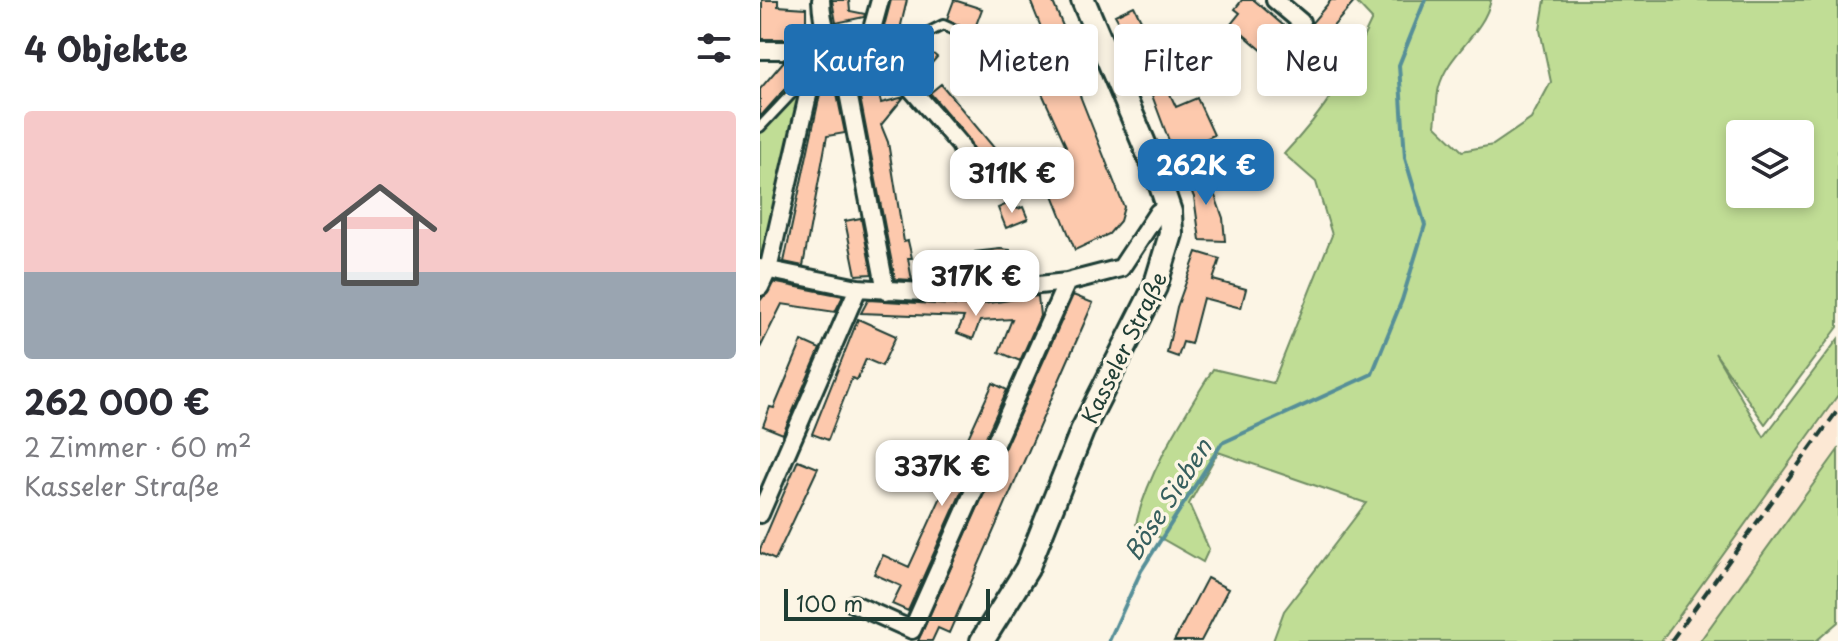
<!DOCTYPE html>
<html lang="de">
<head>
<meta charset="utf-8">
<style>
  :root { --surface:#fff; --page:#f2f2f3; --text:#2b2b33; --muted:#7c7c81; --accent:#1f6fb2 }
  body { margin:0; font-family:"Playpen Sans",sans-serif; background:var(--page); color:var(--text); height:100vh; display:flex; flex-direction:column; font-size:30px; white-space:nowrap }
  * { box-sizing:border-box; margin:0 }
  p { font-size:26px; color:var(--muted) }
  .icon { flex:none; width:44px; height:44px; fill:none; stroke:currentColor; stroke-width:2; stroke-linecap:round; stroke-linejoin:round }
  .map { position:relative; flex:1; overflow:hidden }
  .drawer { display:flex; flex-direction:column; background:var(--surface); width:760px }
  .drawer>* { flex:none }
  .top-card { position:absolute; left:24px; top:24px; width:760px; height:72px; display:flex; gap:16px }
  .tools { position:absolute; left:966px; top:120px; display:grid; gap:16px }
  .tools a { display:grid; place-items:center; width:88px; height:88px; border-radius:8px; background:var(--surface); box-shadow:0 4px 12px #0003; font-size:40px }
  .scale { position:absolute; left:24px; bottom:20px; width:206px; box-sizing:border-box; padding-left:8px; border:4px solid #1f3d34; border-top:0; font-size:22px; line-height:28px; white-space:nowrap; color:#1f3d34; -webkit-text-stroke:6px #fcf5e5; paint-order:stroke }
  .price { position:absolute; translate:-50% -68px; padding:0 18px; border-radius:16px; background:#fff; color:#222; font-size:26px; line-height:52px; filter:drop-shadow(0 2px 4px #0008) }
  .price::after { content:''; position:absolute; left:50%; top:48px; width:24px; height:18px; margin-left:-12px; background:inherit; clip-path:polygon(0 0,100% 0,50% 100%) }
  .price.active { background:var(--accent); color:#fff }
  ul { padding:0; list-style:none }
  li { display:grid; align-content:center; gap:16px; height:424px; padding:0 24px }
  li span { display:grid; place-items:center; height:248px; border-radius:8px; color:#555 }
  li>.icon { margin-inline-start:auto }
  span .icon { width:144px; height:144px; fill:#fffc; stroke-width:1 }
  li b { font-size:34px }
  h2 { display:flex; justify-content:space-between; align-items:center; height:96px; padding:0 24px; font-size:34px }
  .chip { padding:0 28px; border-radius:8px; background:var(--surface); box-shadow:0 4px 12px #0003; font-size:28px; line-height:72px }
  .chip.active { background:var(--accent); color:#fff }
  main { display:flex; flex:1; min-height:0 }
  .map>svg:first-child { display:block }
</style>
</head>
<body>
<main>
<section class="drawer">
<h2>4 Objekte<svg class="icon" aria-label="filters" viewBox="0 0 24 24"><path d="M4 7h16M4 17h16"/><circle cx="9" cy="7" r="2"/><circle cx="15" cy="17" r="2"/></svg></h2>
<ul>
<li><span style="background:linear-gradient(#f6c9c9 65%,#9aa5b1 0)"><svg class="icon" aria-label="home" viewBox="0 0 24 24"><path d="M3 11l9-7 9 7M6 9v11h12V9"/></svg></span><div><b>262 000 €</b><p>2 Zimmer · 60 m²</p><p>Kasseler Straße</p></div></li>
</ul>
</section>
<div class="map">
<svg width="1078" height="641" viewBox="0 0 1078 641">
  <rect width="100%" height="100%" fill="#fcf5e5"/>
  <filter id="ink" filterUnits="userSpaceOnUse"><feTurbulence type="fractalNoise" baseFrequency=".0125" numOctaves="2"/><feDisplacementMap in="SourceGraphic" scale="16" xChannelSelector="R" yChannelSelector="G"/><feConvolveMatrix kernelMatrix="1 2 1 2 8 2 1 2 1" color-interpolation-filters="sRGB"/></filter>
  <g filter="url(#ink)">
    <path fill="#fce8d4" d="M1078 395V450L940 641H901Z"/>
    <path fill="#c0dd95" stroke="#708d64" stroke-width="2" fill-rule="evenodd" d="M594 0H731C723 35 688 53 679 87 676 98 677 113 675 125L702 151 733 145 771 119 791 82 780 30 785 0H1078V327L1005 424 955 353 1004 437 1078 339V395L901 641H513L524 611 606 503 458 452 429 504 449 549 443 562 376 524C389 469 424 417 453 369L513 383 572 235 556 182 524 154C568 107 585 77 612 19ZM980 134H1040V194H980Z
      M54 69 0 268V128Z
      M1078 450V622L1056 641H940Z"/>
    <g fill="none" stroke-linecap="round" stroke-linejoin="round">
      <path stroke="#568f98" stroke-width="4" d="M349 641 381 571 462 443 612 374 642 300 665 225 645 158 639 65 665 0"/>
    </g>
    <path fill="#fdc9ad" stroke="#1f3d34" stroke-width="2" d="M2 0H18V6L46 8V25H35V39H2Z
      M72 0H89L90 11 105 14 104 17 76 23Z
      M131 0H147L141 25 152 39 142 51 133 44 145 40 122 34Z
      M194 0 222 9 213 33 187 19Z
      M270 0H292L308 38 289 47Z
      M482 0H494L524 26 504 52 471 24 480 13 475 9Z
      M571 0H596L569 31 578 38 561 58 551 50 520 85 508 75Z
      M374 6 408 75 402 77 416 107 437 98 454 135 414 154 375 50 355 15Z
      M165 47 177 57 166 70 153 60Z
      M105 52 111 60 121 103 144 97 121 125 128 142 144 242 148 241 152 258H148L152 280 135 279 92 56Z
      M24 61 39 73 0 117V89Z
      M309 68 364 207 360 221 349 234 315 250 278 157 306 146 276 80Z
      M63 80H74L85 133 67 136 43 266 24 262Z
      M181 84 240 155 224 167 215 155 208 138 170 93Z
      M445 168 463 218 465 241 440 240 434 197 425 176Z
      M247 204 258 209 263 207 268 219 246 228 238 208Z
      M101 218 112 274 96 275 85 221Z
      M240 249 250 250 251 273 216 274 215 252Z
      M437 252 460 259 453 280 486 289 481 308 443 298 431 344 423 342 418 357 407 353 417 307Z
      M14 282 17 283 83 296 75 312 22 304 0 348V301Z
      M313 295 333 303 189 633 178 628 172 641H158Z
      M278 296 280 316 260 361 239 352 252 319 220 321 213 339 197 333 204 317 101 313 108 300 209 306Z
      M98 319 136 336 122 366 106 359 97 380 92 378 68 440 52 434Z
      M42 341 60 349 23 434 3 426 10 407 14 408Z
      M233 383 247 390 148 611 132 604 141 586 114 574 123 555 149 567Z
      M38 460 58 468 15 560 0 553V549Z
      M447 578 468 589 450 624 441 641H414Z"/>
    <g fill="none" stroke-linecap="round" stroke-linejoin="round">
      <defs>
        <path id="lane" d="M68 41 88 36 109 40
          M134 69 169 32 183 25 192 29
          M0 127 49 75"/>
        <path id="street" d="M61 0C62 25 68 41 82 61L126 291
          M120 0 109 40 200 145 204 155
          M515 0 541 22
          M0 50H40L68 41
          M0 268 98 288 194 294 307 282 361 268 398 212 409 207
          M0 287 8 270 54 69 68 41
          M0 514 98 288
          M94 604 152 630 307 282"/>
        <path id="secondary" d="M222 641 267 569 322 431 395 287 411 234 410 212 397 174 323 0"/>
      </defs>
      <use href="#lane" stroke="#1f3d34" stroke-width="14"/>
      <use href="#street" stroke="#1f3d34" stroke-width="22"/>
      <use href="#secondary" stroke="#1f3d34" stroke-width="28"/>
      <use href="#lane" stroke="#fcf5e5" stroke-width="8"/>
      <use href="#street" stroke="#fcf5e5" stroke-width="16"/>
      <use href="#secondary" stroke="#fcf5e5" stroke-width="22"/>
      <path stroke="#1f3d34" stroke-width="4" stroke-dasharray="12 6" stroke-linecap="butt" d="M911 641 1078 410"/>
    </g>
  </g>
  <g text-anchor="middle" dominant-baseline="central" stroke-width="7" stroke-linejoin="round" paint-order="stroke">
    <g font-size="22" fill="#1f3d34" stroke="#fcf5e5">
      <text transform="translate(363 347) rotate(-64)">Kasseler Straße</text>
    </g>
    <g font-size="24" font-style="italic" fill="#365f5e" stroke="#fcf5e5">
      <text transform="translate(407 499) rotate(-57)">Böse Sieben</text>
    </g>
  </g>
</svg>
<div class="tools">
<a><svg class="icon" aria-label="layers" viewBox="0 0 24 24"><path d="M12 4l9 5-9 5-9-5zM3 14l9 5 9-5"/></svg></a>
</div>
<div class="scale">100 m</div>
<b class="price active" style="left:446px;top:207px">262K €</b>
<b class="price" style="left:252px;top:215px">311K €</b>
<b class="price" style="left:216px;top:318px">317K €</b>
<b class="price" style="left:182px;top:508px">337K €</b>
<div class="top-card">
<a class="chip active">Kaufen</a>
<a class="chip">Mieten</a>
<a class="chip">Filter</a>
<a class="chip">Neu</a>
</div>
</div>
</main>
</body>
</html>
